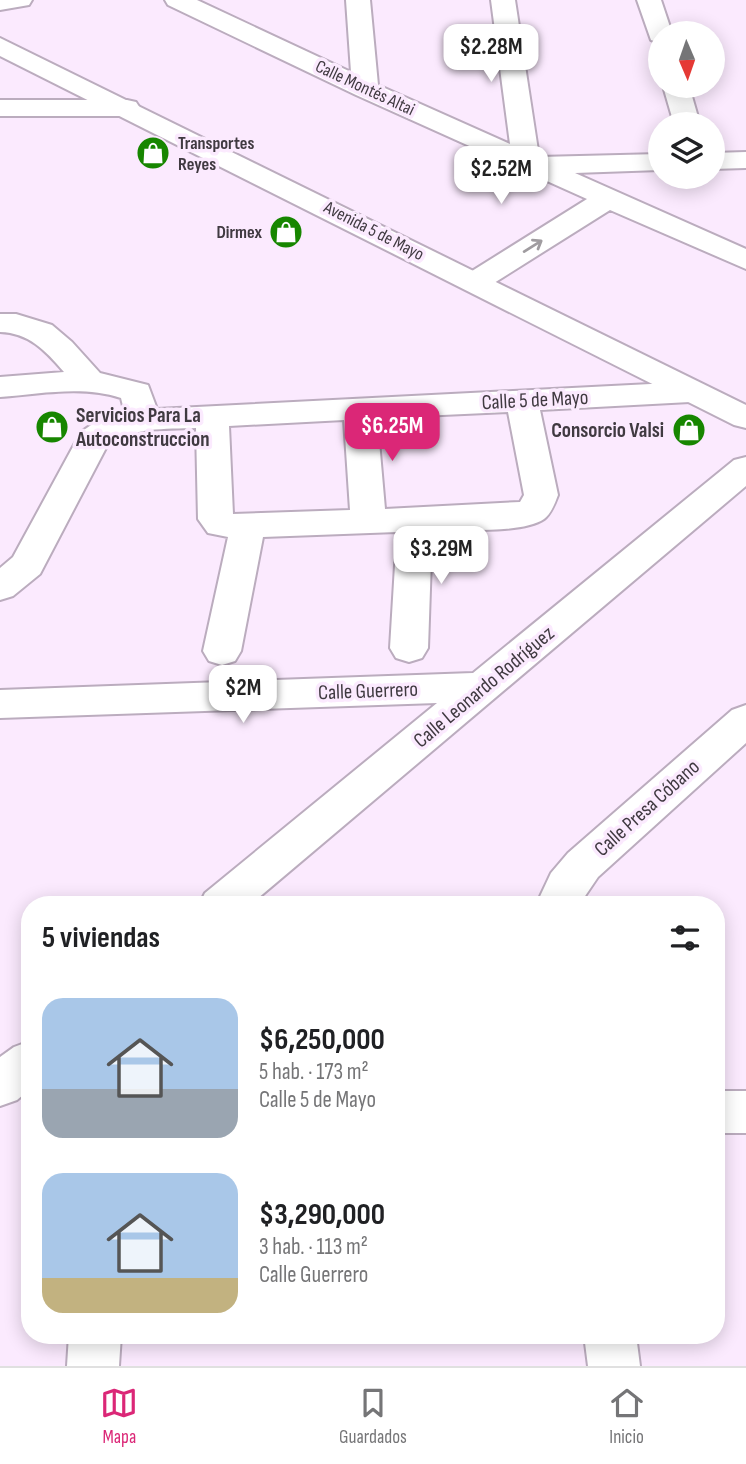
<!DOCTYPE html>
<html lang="es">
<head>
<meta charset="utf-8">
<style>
  :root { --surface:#fff; --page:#f2f2f2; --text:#202124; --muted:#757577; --line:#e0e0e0; --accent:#db2777 }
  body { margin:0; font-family:"Sofia Sans Condensed",sans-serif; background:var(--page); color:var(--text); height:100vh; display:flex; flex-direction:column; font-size:26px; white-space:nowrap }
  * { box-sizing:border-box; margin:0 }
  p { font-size:23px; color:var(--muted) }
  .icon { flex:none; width:38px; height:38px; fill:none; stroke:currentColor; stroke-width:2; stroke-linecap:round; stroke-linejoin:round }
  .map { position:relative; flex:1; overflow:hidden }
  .panel { position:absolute; left:21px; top:896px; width:704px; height:448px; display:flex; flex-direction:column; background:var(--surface); border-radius:28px; box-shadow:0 4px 18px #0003 }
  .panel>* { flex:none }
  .needle { width:46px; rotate:178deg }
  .tools { position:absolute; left:648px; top:21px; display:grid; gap:14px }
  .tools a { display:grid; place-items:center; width:77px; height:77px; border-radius:50%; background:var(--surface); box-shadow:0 4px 18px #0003; font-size:35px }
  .price { position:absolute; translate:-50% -60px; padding:0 16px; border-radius:14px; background:#fff; color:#222; font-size:23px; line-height:46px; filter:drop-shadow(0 2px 4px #0008) }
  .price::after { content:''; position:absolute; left:50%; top:42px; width:21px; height:16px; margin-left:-10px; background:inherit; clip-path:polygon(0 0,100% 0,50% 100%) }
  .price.on { background:var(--accent); color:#fff }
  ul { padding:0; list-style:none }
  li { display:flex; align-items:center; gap:21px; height:175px; padding:0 21px }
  li span { display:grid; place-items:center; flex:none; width:196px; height:140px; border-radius:21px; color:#555 }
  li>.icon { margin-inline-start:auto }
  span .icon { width:84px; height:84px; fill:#fffc; stroke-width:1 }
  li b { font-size:30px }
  h2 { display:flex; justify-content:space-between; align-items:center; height:84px; padding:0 21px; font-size:30px }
  .dock { display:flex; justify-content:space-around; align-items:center; height:98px; border-top:2px solid var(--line); background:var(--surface); font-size:19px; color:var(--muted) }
  .dock a { display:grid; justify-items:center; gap:4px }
  .dock .on { color:var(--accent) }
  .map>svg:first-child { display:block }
</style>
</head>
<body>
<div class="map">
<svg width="746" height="1366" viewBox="0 0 746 1366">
  <rect width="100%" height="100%" fill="#fbeafe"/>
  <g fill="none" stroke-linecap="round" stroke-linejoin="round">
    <defs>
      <path id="minor" d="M0 0H32L29 5 0 10Z
        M165 0H197L351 72 346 0H370L378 85 510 144 491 0H515L539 157 660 154V170L575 173 746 249V269L610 210 486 288 475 291 464 288 460 282 464 276 587 199 356 95 168 5Z
        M637 0H661L672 33H660V43L651 40Z
        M663 86H689L700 124H674Z
        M0 100H127L136 102 140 108 136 114 127 116H0Z
        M746 152V168L712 169V153Z
        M0 314H16L52 325 72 342 100 373 148 385 157 409 690 382 702 385 706 392 702 399 690 402 540 410 558 495C555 503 551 514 544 519 522 534 460 529 432 530L428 648 422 658 409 662 396 658 390 648 397 532 263 537 241 651 235 661 222 665 209 661 203 651 228 537 208 533 198 519 196 428C165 429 132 427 107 446L40 574 13 596 0 600V568L13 557 81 432 94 423 125 414 121 398C83 385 39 394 0 397V377L64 372C45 350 29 333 0 332ZM508 412 524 495 520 502 385 509 377 418ZM344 420 350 510 233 514 229 426Z
        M746 457V486L250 905H199L205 893 437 703 0 718V690L473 673 734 460Z
        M746 705V743L598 877 579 905H536L551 873 568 853 732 710Z
        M30 1041V1089L17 1100 0 1106V1057L14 1047Z
        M716 1091H746V1133H716Z
        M69 1335H121L119 1366H67Z
        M584 1335H636L640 1366H588Z"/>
      <path id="major" d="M0 38 746 405V428L734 425 0 56Z"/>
    </defs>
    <use href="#minor" stroke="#bbacbe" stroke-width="4"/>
    <use href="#major" stroke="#bbacbe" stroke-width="4"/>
    <use href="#minor" fill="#fff" fill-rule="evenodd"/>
    <use href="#major" fill="#fff" fill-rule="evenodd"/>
  </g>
  <defs><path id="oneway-shaft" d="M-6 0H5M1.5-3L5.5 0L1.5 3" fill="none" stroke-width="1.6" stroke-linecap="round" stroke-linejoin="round" transform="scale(1.75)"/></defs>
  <use stroke="#a09ca0" href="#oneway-shaft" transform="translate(533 246) rotate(-32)"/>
  <defs>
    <symbol id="shop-disc" viewBox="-11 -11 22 22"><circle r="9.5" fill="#178600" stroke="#fbeafe"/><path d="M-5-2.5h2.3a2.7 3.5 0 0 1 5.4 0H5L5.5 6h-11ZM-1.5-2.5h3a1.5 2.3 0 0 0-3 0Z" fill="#fff"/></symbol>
  </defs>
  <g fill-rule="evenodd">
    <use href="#shop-disc" x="134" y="134" width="38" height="38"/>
    <use href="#shop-disc" x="267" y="213" width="38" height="38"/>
    <use href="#shop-disc" x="33" y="408" width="38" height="38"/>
    <use href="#shop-disc" x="670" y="411" width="38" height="38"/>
  </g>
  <g text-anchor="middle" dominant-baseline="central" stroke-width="7" stroke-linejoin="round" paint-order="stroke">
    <g font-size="18" fill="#403a41" stroke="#fbeafe">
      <text transform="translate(365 88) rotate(25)">Calle Montés Altai</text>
      <text transform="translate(374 231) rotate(27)">Avenida 5 de Mayo</text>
    </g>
    <g font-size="18" font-weight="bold" fill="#403a41" stroke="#fbeafe" text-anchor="start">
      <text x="178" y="143">Transportes<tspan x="178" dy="21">Reyes</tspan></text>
      <text x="262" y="232" text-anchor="end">Dirmex</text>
    </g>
    <g font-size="21" fill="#403a41" stroke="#fbeafe">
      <text transform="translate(535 400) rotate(-3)">Calle 5 de Mayo</text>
      <text transform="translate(484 687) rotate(-40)">Calle Leonardo Rodríguez</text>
      <text transform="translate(368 691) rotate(-2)">Calle Guerrero</text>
      <text transform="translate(647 808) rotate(-42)">Calle Presa Cóbano</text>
    </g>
    <g font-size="21" font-weight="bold" fill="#403a41" stroke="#fbeafe" text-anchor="start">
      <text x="76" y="415">Servicios Para La<tspan x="76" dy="24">Autoconstruccion</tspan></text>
      <text x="664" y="430" text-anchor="end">Consorcio Valsi</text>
    </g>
  </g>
</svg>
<div class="tools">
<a><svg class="needle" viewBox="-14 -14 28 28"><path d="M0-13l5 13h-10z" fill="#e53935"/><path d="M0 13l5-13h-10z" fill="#757577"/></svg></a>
<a><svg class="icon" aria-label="layers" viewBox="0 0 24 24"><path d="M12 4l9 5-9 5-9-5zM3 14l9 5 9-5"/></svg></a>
</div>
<b class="price" style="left:491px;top:84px">$2.28M</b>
<b class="price" style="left:501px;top:206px">$2.52M</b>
<b class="price on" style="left:392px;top:463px">$6.25M</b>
<b class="price" style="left:441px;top:586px">$3.29M</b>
<b class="price" style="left:243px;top:725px">$2M</b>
<section class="panel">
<h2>5 viviendas<svg class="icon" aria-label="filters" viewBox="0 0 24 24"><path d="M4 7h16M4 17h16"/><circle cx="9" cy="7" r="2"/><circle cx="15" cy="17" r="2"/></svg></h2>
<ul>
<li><span style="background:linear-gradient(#a9c7e8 65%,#9aa5b1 0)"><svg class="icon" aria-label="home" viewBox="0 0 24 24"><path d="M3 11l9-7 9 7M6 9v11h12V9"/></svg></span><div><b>$6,250,000</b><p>5 hab. · 173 m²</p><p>Calle 5 de Mayo</p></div></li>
<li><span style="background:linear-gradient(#a9c7e8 75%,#c2b280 0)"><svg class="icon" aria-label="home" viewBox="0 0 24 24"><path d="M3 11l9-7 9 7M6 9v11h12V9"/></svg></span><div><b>$3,290,000</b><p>3 hab. · 113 m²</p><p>Calle Guerrero</p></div></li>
</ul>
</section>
</div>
<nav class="dock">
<a class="on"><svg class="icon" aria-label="map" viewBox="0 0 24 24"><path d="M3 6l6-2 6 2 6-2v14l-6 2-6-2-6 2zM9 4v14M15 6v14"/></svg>Mapa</a>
<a><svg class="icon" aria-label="saved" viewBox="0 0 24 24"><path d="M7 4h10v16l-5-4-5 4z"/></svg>Guardados</a>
<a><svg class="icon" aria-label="home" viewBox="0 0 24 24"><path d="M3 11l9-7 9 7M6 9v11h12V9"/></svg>Inicio</a>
</nav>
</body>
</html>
